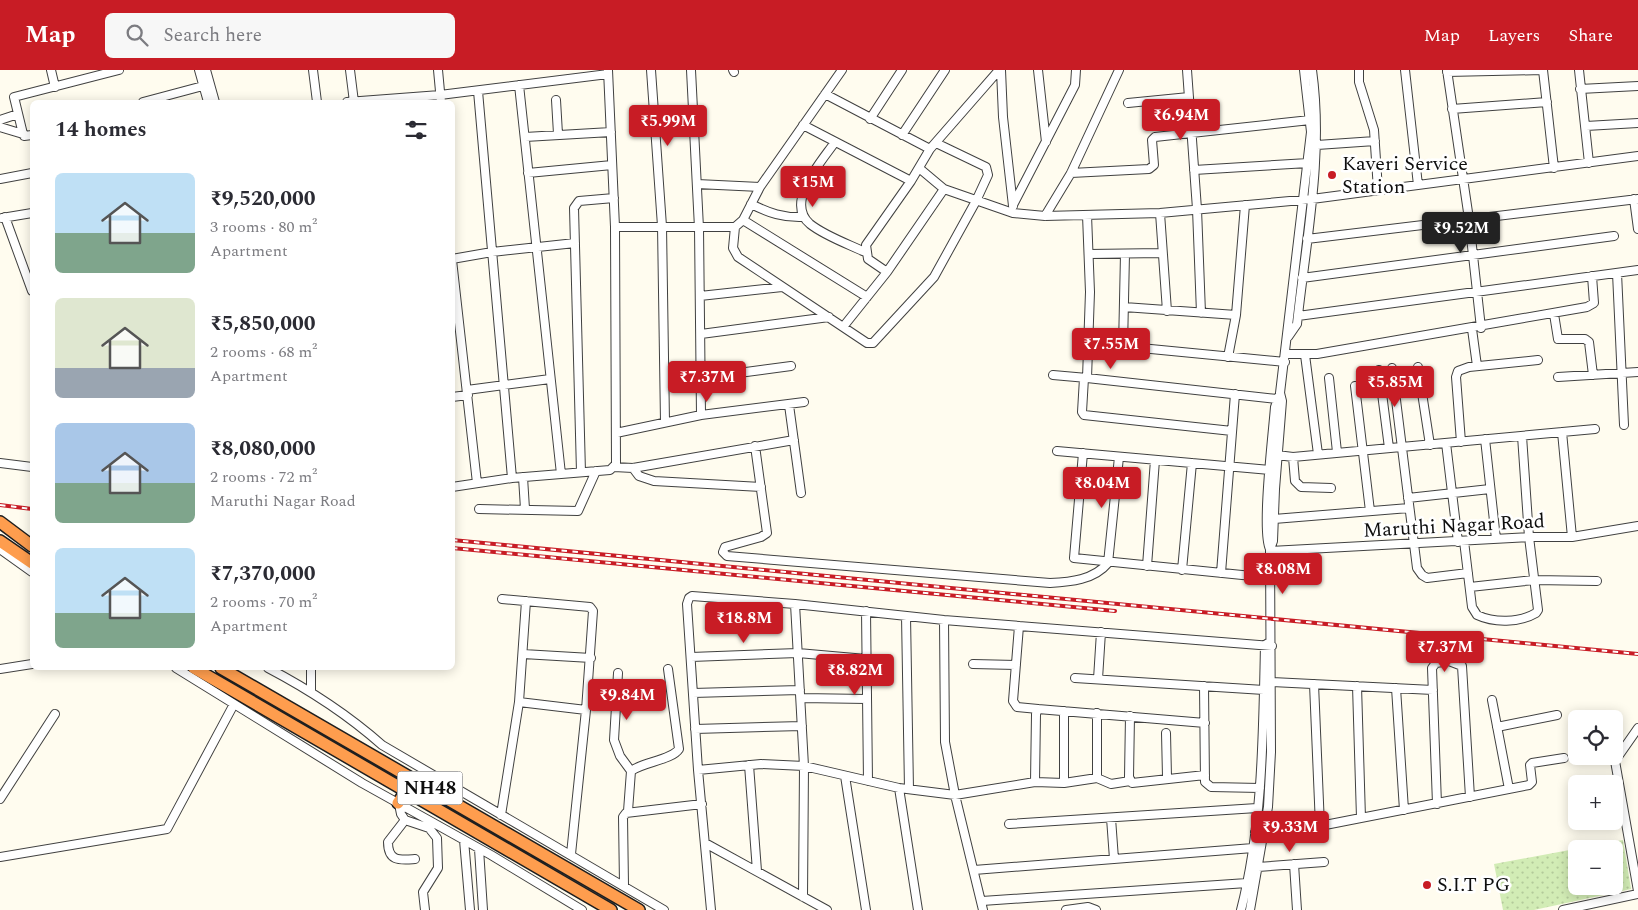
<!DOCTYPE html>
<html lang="en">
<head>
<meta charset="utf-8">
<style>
  :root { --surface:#fff; --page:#f7f7f7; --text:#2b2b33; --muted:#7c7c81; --accent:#c81c25 }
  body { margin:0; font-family:Spectral,serif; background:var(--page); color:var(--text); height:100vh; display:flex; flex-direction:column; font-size:19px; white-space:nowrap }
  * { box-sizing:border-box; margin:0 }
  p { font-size:16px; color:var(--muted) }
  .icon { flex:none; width:28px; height:28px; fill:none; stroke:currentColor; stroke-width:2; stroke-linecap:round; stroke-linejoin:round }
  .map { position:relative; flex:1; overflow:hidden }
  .details { position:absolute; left:30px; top:30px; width:425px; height:570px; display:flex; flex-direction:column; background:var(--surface); border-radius:8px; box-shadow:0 2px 12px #0003 }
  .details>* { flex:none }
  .fabs { position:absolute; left:1568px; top:640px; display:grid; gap:10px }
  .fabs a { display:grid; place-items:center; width:55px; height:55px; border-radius:8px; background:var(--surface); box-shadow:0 2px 12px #0003; font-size:25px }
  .price { position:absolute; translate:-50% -42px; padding:0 11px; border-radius:5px; background:var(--accent); color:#fff; font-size:16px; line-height:32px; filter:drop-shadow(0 1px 2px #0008) }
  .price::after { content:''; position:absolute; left:50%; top:30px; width:15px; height:11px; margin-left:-8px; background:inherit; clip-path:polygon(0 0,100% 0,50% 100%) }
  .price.current { background:#222; color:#fff }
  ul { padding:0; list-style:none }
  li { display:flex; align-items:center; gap:15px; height:125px; padding:0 25px }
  li span { display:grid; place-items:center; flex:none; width:140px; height:100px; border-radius:8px; color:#555 }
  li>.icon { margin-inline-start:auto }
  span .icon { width:60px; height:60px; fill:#fffc; stroke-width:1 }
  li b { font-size:21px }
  h2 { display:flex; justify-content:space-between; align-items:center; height:60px; padding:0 25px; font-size:21px }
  header { display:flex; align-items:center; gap:30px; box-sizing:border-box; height:70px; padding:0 25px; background:var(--accent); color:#fff }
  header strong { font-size:24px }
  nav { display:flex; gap:28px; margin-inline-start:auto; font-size:18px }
  .search { width:350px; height:45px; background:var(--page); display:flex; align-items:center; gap:12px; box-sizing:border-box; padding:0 18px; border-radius:8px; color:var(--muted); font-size:19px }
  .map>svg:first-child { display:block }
</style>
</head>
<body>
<header>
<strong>Map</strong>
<div class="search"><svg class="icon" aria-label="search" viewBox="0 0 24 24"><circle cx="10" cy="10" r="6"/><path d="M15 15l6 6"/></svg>Search here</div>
<nav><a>Map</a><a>Layers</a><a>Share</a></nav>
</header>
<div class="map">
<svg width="1638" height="840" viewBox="0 0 1638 840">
  <defs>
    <pattern id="green-dots" width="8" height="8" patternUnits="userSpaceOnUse" patternTransform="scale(1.25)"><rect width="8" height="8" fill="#d2ecb5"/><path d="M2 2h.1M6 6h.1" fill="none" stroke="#b3c99a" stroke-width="1.8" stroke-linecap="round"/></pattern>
  </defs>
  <rect width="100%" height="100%" fill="#fffcef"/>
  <path fill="url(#green-dots)" fill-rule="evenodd" d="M1623 770 1631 819 1534 840H1503L1494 794ZM1576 779H1614V816H1576Z"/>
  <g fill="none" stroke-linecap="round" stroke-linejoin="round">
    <defs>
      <path id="minor" d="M51 0 55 17
        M199 0 208 32
        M206 0 215 32
        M313 0 317 32
        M350 0 354 32
        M438 0 441 32
        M651 0 662 156 665 352
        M691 0 699 158 701 345
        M733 0 734 2
        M1001 0 1003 47 1013 136
        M1038 0 1046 72
        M1187 0 1197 139 1201 243
        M1359 0V12L1374 60 1378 120
        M1405 0 1418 115
        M1447 0 1469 149 1481 258
        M1543 0 1554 98
        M1579 0 1589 93
        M1447 2 1543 0
        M519 15 561 404
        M1580 19 1638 16
        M478 21 512 408
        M825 24 930 79
        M556 30 558 64
        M143 32 203 16
        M347 32 440 25 608 4
        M1128 33 1189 27
        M1452 39 1547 32
        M870 49 902 0
        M0 50 18 44
        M803 55 911 111
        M1586 56 1638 53
        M0 57 23 64
        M32 65 24 66 23 64 14 27 119 0
        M902 65 945 0
        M525 67 611 62
        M835 72C822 91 784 132 810 154 825 166 848 174 865 182
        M1317 75 1375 71
        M919 98 944 119
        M1194 100 1308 93
        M528 103 612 95
        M1071 103 1149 99 1154 95 1152 70 1155 67 1310 50
        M0 109 32 103
        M697 114 760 117
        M1634 129 1638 159
        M751 134C769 143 783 148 804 147
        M1013 135 1075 15 1076 0
        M1160 143 1167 241
        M1087 145 1090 222 1087 308 1277 329
        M1045 146 1071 103 1119 0
        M5 147 32 221
        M2 148 32 143
        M743 150 867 227
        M615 157H735L743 150 760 117 842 0
        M735 157 733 178 738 187 867 273H873L934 207 976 131 988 105 986 97 936 73
        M1307 169 1638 129
        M1089 184 1162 183
        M452 189 492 182 575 173
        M452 190 477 413
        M887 202 868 189 866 175 911 111 930 79 999 0
        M1617 203 1624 355
        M1302 208 1614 166
        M700 226 782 217
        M1124 237 1236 245
        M1554 244 1558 269H1585L1589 272 1593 305
        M1298 246 1638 200
        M843 257 887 202 944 119 1013 143 1045 146 1160 143 1312 129 1638 86
        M1472 259 1477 296
        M701 264 829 247
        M1288 267 1297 254C1306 170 1324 85 1312 0
        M1089 273 1285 292
        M1123 277 1125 184
        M1286 284H1317L1587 237 1594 233 1592 206
        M1305 285 1318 384
        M1228 287 1236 245 1245 135
        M1418 297 1430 375
        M1392 298 1417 498 1422 505 1427 508 1468 503
        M1379 300 1389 378
        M1053 305 1087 308
        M1558 307 1638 302
        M701 308 791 296
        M1084 308 1082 342 1084 345 1232 361
        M1329 308 1337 382
        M1355 316 1370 441
        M467 320 550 309
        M452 327 468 325
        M789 335 801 423
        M1562 362 1572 467
        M616 363 701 345 804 332
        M1485 369 1496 469
        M1461 372 1456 307 1458 301 1469 297 1538 290
        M1446 373 1458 472
        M755 376 767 463 761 467 725 477 723 482 727 486 1050 513C1070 512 1094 510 1108 493L1119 387
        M1057 381 1270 400
        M1083 383 1074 488 1272 508
        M1277 385 1293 387 1595 359
        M1293 387 1295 411 1301 417 1331 418
        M0 393 32 397
        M614 397 633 398 794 370
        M633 398 639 406 654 411 761 417
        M581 402 574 138 579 131 614 128
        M523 407 525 439
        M452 417 512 408 610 400 616 394 615 157 608 0
        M1408 428 1490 419
        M479 439 578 441 596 401
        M1274 449 1409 438
        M1464 471 1472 537 1477 545C1494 553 1519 553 1536 543L1538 540 1529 467 1522 366
        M0 479 32 502
        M1270 479C1261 462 1273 363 1275 337L1279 326
        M1270 481 1529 467H1572L1638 456
        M1147 496 1155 390
        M1182 500 1192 393
        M1221 503 1235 324
        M1470 517 1534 510 1597 511
        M502 529 590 537 593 541 586 640 571 784
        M795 534 804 696 803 827
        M866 541 868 711
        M906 546 909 719
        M944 550 945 672 955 725 983 840
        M1019 556 1013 631 1017 637 1038 639
        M523 584 591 588
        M691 587 798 583 866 589
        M973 594 1016 595
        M176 598 362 713 491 785 582 840
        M268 598C310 620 347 644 382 675L664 840
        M311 598V620
        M0 599 32 594
        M618 603 614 670 620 686 631 701
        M1075 608 1264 620
        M1098 609 1101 562
        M1272 612 1433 620
        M1314 614 1320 756
        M1204 616 1205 712 1211 717 1260 718
        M1357 616 1361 748
        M1396 618 1404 740
        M693 623 800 620
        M801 628 867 629
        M1492 630 1509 719
        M519 632 586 640
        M1130 646 1129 707 1132 713 1205 705
        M1497 657 1557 645
        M1638 658 1615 691 1638 821
        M695 659 802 656
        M1166 663 1167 707
        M749 695 757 801
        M698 700 761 694 804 696 899 718 955 725 1035 712 1036 644 1038 639 1205 653
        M845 706 866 840
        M1097 708V643
        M1035 712 1064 713 1097 708 1111 714 1130 711
        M1064 713V641
        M899 718 918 840
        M0 729 55 644
        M399 734 401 744 405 750 429 758 437 768 438 798 423 822 425 840
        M1437 734 1432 598 1436 593 1449 591 1462 596 1470 727
        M628 741 631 701C643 692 672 690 679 679L668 599
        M501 745 519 632 526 531
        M1111 748 1114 789
        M405 750 388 772C388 792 400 790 415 789
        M1009 754 1257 738
        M1255 762 1320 756 1529 715 1532 712 1530 695 1532 693 1564 688
        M464 770 470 840
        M705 773 827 840
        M479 779 483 840
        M0 787 167 759 234 634
        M1294 794 1297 840
        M1258 797 1324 792
        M974 800 1253 778
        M624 815 623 747 626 743 702 734
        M982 831 1247 813
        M711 840 698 700 687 534 689 528 692 526 795 534 944 550 1272 576
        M1066 840 1088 837 1096 840
        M1241 840C1263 754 1263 664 1265 575L1268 573
        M1250 840 1268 737 1271 682 1270 479 1273 471 1275 419 1282 331 1280 323 1311 62 1304 0
        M1563 840 1638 824"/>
      <path id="highway" d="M0 452 32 476
        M0 471 32 493
        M194 598 611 840
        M221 598 639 840
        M398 733 406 721"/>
    </defs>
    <use href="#minor" stroke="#414141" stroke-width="10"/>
    <use href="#highway" stroke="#1f1f1f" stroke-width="14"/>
    <use href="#minor" stroke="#fff" stroke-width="8"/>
    <use href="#highway" stroke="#fe9d4e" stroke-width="11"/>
    <defs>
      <path id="rail" d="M0 435 32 439
        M452 470 1638 584
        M452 478 1115 541"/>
    </defs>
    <use href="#rail" stroke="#c81c25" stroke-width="4"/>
    <use href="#rail" stroke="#fff" stroke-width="2" stroke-dasharray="5.5" stroke-linecap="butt"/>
  </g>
  <g fill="#c81c25" stroke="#fff" stroke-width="2">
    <circle cx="1332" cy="105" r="5"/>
    <circle cx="1427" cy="815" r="5"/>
  </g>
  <g text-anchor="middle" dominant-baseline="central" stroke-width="5" stroke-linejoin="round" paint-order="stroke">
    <rect fill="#fff" stroke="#565656" stroke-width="1" x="397.5" y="701.5" width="65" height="33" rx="4"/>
    <g font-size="19" font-weight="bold" fill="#0e0e0e">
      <text x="430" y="718">NH48</text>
    </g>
    <g font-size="20" fill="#0e0e0e" stroke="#fff" text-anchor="start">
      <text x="1342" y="94">Kaveri Service<tspan x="1342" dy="23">Station</tspan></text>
      <text x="1437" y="815">S.I.T PG</text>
    </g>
    <g font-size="20" fill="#0e0e0e" stroke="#fff">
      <text transform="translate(1454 456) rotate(-3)">Maruthi Nagar Road</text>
    </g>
  </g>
</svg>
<div class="fabs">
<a><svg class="icon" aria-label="locate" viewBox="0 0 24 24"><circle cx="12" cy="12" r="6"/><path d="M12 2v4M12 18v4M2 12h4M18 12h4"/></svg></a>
<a>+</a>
<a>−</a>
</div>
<b class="price" style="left:1181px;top:71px">₹6.94M</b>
<b class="price" style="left:668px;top:77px">₹5.99M</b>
<b class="price" style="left:813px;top:138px">₹15M</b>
<b class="price current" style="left:1461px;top:184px">₹9.52M</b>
<b class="price" style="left:1111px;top:300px">₹7.55M</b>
<b class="price" style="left:707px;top:333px">₹7.37M</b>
<b class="price" style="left:1395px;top:338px">₹5.85M</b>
<b class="price" style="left:1102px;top:439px">₹8.04M</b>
<b class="price" style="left:1283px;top:525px">₹8.08M</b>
<b class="price" style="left:744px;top:574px">₹18.8M</b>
<b class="price" style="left:1445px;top:603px">₹7.37M</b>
<b class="price" style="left:855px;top:626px">₹8.82M</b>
<b class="price" style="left:627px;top:651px">₹9.84M</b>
<b class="price" style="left:1290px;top:783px">₹9.33M</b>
<section class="details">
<h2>14 homes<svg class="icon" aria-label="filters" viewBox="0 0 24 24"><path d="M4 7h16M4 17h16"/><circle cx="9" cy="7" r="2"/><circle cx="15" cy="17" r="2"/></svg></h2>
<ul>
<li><span style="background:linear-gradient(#bfe0f5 60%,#7fa58c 0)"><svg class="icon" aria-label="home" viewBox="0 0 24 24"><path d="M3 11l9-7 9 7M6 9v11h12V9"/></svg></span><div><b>₹9,520,000</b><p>3 rooms · 80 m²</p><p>Apartment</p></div></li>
<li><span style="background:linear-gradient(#dfe7d0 70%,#9aa5b1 0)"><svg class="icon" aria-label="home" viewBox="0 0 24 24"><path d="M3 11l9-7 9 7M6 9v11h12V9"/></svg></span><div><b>₹5,850,000</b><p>2 rooms · 68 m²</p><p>Apartment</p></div></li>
<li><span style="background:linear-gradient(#a9c7e8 60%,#7fa58c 0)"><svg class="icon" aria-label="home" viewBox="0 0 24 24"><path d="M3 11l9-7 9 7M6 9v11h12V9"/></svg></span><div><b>₹8,080,000</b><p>2 rooms · 72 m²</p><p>Maruthi Nagar Road</p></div></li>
<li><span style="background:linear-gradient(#bfe0f5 65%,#7fa58c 0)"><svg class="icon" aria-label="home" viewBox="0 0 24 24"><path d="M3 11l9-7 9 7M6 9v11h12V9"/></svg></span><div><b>₹7,370,000</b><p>2 rooms · 70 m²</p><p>Apartment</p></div></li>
</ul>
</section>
</div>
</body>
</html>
